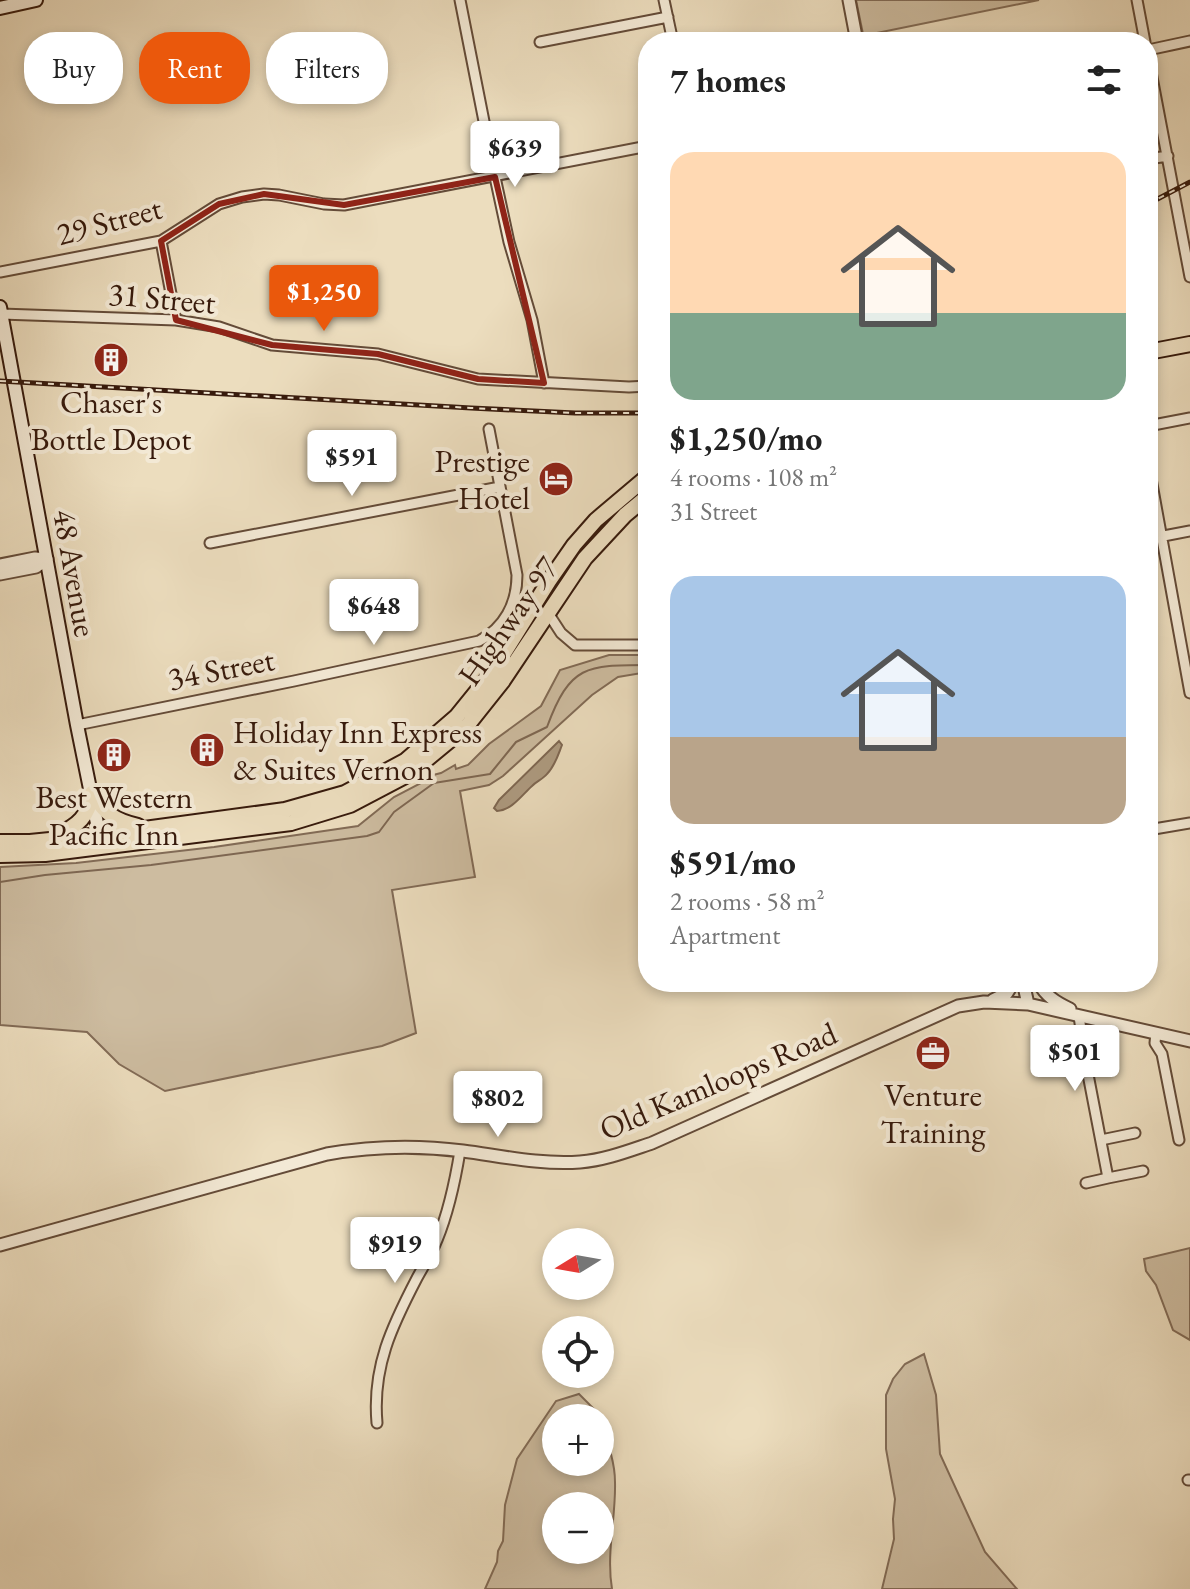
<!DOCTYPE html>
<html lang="en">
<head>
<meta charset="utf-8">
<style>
  :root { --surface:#fff; --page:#f6f6f6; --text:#222; --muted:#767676; --accent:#ea580c }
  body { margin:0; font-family:"EB Garamond",serif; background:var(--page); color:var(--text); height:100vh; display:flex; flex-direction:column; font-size:30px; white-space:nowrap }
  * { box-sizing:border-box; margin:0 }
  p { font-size:26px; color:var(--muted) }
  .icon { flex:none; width:44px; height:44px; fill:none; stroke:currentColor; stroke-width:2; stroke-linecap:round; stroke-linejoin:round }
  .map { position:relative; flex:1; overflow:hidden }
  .panel { position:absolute; left:638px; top:32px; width:520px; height:960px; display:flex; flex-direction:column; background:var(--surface); border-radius:32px; box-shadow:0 4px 12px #0003 }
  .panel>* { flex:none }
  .hud { position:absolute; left:24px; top:32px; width:494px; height:72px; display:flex; gap:16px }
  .needle { width:52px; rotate:259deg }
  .tools { position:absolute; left:542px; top:1228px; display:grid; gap:16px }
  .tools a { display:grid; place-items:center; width:72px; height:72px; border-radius:50%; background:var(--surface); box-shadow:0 4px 12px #0003; font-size:40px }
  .price { position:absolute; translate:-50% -68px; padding:0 18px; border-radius:8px; background:#fff; color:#222; font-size:26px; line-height:52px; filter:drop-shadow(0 2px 4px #0008) }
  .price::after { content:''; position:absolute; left:50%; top:48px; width:24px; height:18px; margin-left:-12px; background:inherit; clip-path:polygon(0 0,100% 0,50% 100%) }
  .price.current { background:var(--accent); color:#fff }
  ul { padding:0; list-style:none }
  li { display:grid; align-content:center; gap:16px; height:424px; padding:0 32px }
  li span { display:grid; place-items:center; height:248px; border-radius:24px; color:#555 }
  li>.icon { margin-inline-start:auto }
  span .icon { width:144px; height:144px; fill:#fffc; stroke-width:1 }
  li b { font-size:34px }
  h2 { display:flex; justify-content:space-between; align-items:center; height:96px; padding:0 32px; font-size:34px }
  .pill { padding:0 28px; border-radius:32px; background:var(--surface); box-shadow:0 4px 12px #0003; font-size:28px; line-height:72px }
  .pill.current { background:var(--accent); color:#fff }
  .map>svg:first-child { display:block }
</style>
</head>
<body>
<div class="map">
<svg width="1190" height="1589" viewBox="0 0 1190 1589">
  <rect width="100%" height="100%" fill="#ecddbe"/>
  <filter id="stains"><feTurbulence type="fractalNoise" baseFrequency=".0025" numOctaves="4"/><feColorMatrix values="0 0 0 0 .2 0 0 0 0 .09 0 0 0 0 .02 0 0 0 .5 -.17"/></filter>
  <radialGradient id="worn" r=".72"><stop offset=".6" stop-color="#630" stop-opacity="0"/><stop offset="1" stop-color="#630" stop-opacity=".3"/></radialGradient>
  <path fill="#cdbca0" stroke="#826b56" stroke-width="2" fill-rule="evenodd" d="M856 0H1039L867 35 863 34Z
    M609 655H648V672L618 677 592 695 503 776 489 785 460 791 475 877 392 890 416 1033 382 1046 165 1091 119 1064 87 1032 0 1025V867L76 863 214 847 358 826 394 797 425 781V777L441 773 455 765 456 769 468 765 489 744 541 706 560 670Z
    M1190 1248V1340L1173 1330 1156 1285 1146 1271 1144 1259Z
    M924 1354 936 1395 940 1454 985 1552 1017 1589H882L894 1539 893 1519 895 1499 886 1449V1395L893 1379 905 1364Z
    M579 1394 597 1412 599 1418H556V1462H600V1421C607 1441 615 1461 615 1482 616 1518 606 1553 612 1589H485L497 1562 498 1551 503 1541 505 1505 517 1459 556 1401ZM600 1506V1550H556V1506Z"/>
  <path fill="#ae9b81" stroke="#7e6752" stroke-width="2" d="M559 741 562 745C558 755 555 766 547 774 543 779 537 781 532 786 521 796 512 810 497 811L494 808 499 800Z"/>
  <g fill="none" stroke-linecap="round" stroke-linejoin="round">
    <path stroke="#7e6752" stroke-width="2" d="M0 882 45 875 151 865 367 836 379 832 394 812 434 783 490 774 516 742 547 727C570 665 586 665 648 665"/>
    <defs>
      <path id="minor" d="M460 0 495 177 509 242 532 320 544 383
        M664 0 673 42
        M1137 0 1145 42
        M540 42 668 17
        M1148 50 1190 41
        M1148 56 1190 277
        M1148 159 1168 156
        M161 241 176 320
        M0 272 161 241 219 204 242 197 264 194 279 195 324 204 344 205 648 146
        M1 314 176 320 219 327 272 345 378 354 478 379 629 387 648 386
        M1148 426 1190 418
        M1148 462 1190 693
        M1148 539 1190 531
        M210 543 500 487
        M548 613 561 633 575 645H648
        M77 725 294 681 479 641C504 628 517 604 517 575L489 429
        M1148 830 1190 823
        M1079 1016 1086 1064 1108 1178 1086 1183
        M1156 1033 1155 1043 1162 1054 1179 1140
        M1101 1140 1135 1133
        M1108 1178 1143 1171
        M377 1423C372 1367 392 1326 417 1278 424 1265 432 1253 437 1240 449 1211 455 1182 460 1151
        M1188 1480H1190"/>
      <path id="tertiary" d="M849 0 857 42
        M0 565 35 558 47 559
        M0 574 36 567 47 559
        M1023 982 1028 1004
        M1038 982C1046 996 1055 1002 1070 1009
        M993 1000 1007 993 1014 982
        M0 1245 327 1154C373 1146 417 1145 463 1151 501 1156 541 1165 580 1162 605 1160 628 1151 652 1143L958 1006 984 1002 1028 1004 1190 1041"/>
      <path id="secondary" d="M0 8 36 0
        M0 307 77 725 101 843"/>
      <path id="trunk" d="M1148 352 1190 344
        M92 793C106 814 113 820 138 826
        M57 835C78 826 89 816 92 793
        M0 842H30L100 835 285 810 345 793 405 761 457 716 491 674 549 581 574 545 596 520 648 476
        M0 855 45 854 291 823 350 805 409 774 467 726 502 682 585 558 625 515 648 496"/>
    </defs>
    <use href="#minor" stroke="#644b38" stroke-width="13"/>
    <use href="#tertiary" stroke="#644b38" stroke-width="15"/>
    <use href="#secondary" stroke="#371a0c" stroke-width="16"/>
    <use href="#trunk" stroke="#371a0c" stroke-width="18"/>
    <use href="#minor" stroke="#f3e9d5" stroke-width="9"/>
    <use href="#tertiary" stroke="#f3e9d5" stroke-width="11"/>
    <use href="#secondary" stroke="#f3e9d5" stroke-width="12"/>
    <use href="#trunk" stroke="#ecddbe" stroke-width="14"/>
    <defs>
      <path id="rail" d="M1148 204 1190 182
        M0 381 471 408 575 413H648"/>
    </defs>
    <use href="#rail" stroke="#371a0c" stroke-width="5"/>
    <use href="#rail" stroke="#f3e9d5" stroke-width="2" stroke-dasharray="6" stroke-linecap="butt"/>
  </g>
  <path fill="none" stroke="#8f2418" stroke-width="6" stroke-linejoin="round" d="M495 177 544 383 478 379 378 354 272 345 176 320 161 241 219 204 264 194 344 205Z"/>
  <defs>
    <symbol id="building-disc" viewBox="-11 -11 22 22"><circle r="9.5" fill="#8f2418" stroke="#f3e9d5"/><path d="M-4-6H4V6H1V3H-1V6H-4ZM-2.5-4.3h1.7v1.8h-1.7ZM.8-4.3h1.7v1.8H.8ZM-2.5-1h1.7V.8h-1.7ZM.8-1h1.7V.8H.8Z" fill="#fff"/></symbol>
    <symbol id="hotel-disc" viewBox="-11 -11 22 22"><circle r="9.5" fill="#8f2418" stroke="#f3e9d5"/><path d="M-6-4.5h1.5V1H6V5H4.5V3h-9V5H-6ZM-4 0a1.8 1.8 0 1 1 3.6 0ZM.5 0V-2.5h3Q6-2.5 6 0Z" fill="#fff"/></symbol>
    <symbol id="office-disc" viewBox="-11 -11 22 22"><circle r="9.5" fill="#8f2418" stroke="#f3e9d5"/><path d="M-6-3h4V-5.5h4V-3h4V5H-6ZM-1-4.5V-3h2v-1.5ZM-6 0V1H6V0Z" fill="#fff"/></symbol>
  </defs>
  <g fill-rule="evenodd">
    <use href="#building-disc" x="91" y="340" width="40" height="40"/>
    <use href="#hotel-disc" x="536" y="459" width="40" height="40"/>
    <use href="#building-disc" x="187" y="730" width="40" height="40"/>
    <use href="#building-disc" x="94" y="735" width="40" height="40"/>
    <use href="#office-disc" x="913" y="1033" width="40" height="40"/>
  </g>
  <g text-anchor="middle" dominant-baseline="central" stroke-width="8" stroke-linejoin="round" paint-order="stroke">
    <g font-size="32" fill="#371a0c" stroke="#f3e9d5">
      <text transform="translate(109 221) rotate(-15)">29 Street</text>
      <text transform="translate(162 298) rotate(5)">31 Street</text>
      <text transform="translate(75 573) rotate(80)">48 Avenue</text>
      <text transform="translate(508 621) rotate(-55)">Highway 97</text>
      <text transform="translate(221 669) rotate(-11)">34 Street</text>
      <text transform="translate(718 1081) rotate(-23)">Old Kamloops Road</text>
    </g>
    <g font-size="32" fill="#371a0c" stroke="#f3e9d5">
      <text x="111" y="402">Chaser's<tspan x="111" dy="37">Bottle Depot</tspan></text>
      <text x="530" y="461" text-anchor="end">Prestige<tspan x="530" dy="37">Hotel</tspan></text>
      <text x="233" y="732" text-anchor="start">Holiday Inn Express<tspan x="233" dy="37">&amp; Suites Vernon</tspan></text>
      <text x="114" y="797">Best Western<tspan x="114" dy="37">Pacific Inn</tspan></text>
      <text x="933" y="1095">Venture<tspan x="933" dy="37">Training</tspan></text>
    </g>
  </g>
  <rect width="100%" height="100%" filter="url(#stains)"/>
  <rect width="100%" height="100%" fill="url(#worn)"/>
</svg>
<div class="tools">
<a><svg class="needle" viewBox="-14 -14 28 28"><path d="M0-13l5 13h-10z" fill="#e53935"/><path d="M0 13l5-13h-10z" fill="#767676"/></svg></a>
<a><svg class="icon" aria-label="locate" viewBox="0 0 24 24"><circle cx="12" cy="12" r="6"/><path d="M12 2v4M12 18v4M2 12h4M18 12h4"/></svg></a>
<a>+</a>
<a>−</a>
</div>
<b class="price" style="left:515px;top:189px">$639</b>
<b class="price current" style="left:324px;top:333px">$1,250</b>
<b class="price" style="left:352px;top:498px">$591</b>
<b class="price" style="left:374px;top:647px">$648</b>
<b class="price" style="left:1075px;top:1093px">$501</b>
<b class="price" style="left:498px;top:1139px">$802</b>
<b class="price" style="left:395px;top:1285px">$919</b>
<div class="hud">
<a class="pill">Buy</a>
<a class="pill current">Rent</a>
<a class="pill">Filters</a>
</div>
<section class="panel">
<h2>7 homes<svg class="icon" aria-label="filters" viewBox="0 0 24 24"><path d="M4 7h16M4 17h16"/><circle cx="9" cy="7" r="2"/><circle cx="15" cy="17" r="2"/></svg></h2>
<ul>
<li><span style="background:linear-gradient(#ffd9b3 65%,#7fa58c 0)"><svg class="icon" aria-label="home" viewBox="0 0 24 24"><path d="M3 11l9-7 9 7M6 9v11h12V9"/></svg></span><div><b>$1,250/mo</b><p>4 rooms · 108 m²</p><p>31 Street</p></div></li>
<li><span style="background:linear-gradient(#a9c7e8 65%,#b9a48a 0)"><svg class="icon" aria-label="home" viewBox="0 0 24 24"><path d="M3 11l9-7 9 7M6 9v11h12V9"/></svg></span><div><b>$591/mo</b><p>2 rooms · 58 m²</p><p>Apartment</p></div></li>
</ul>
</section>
</div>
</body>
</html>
